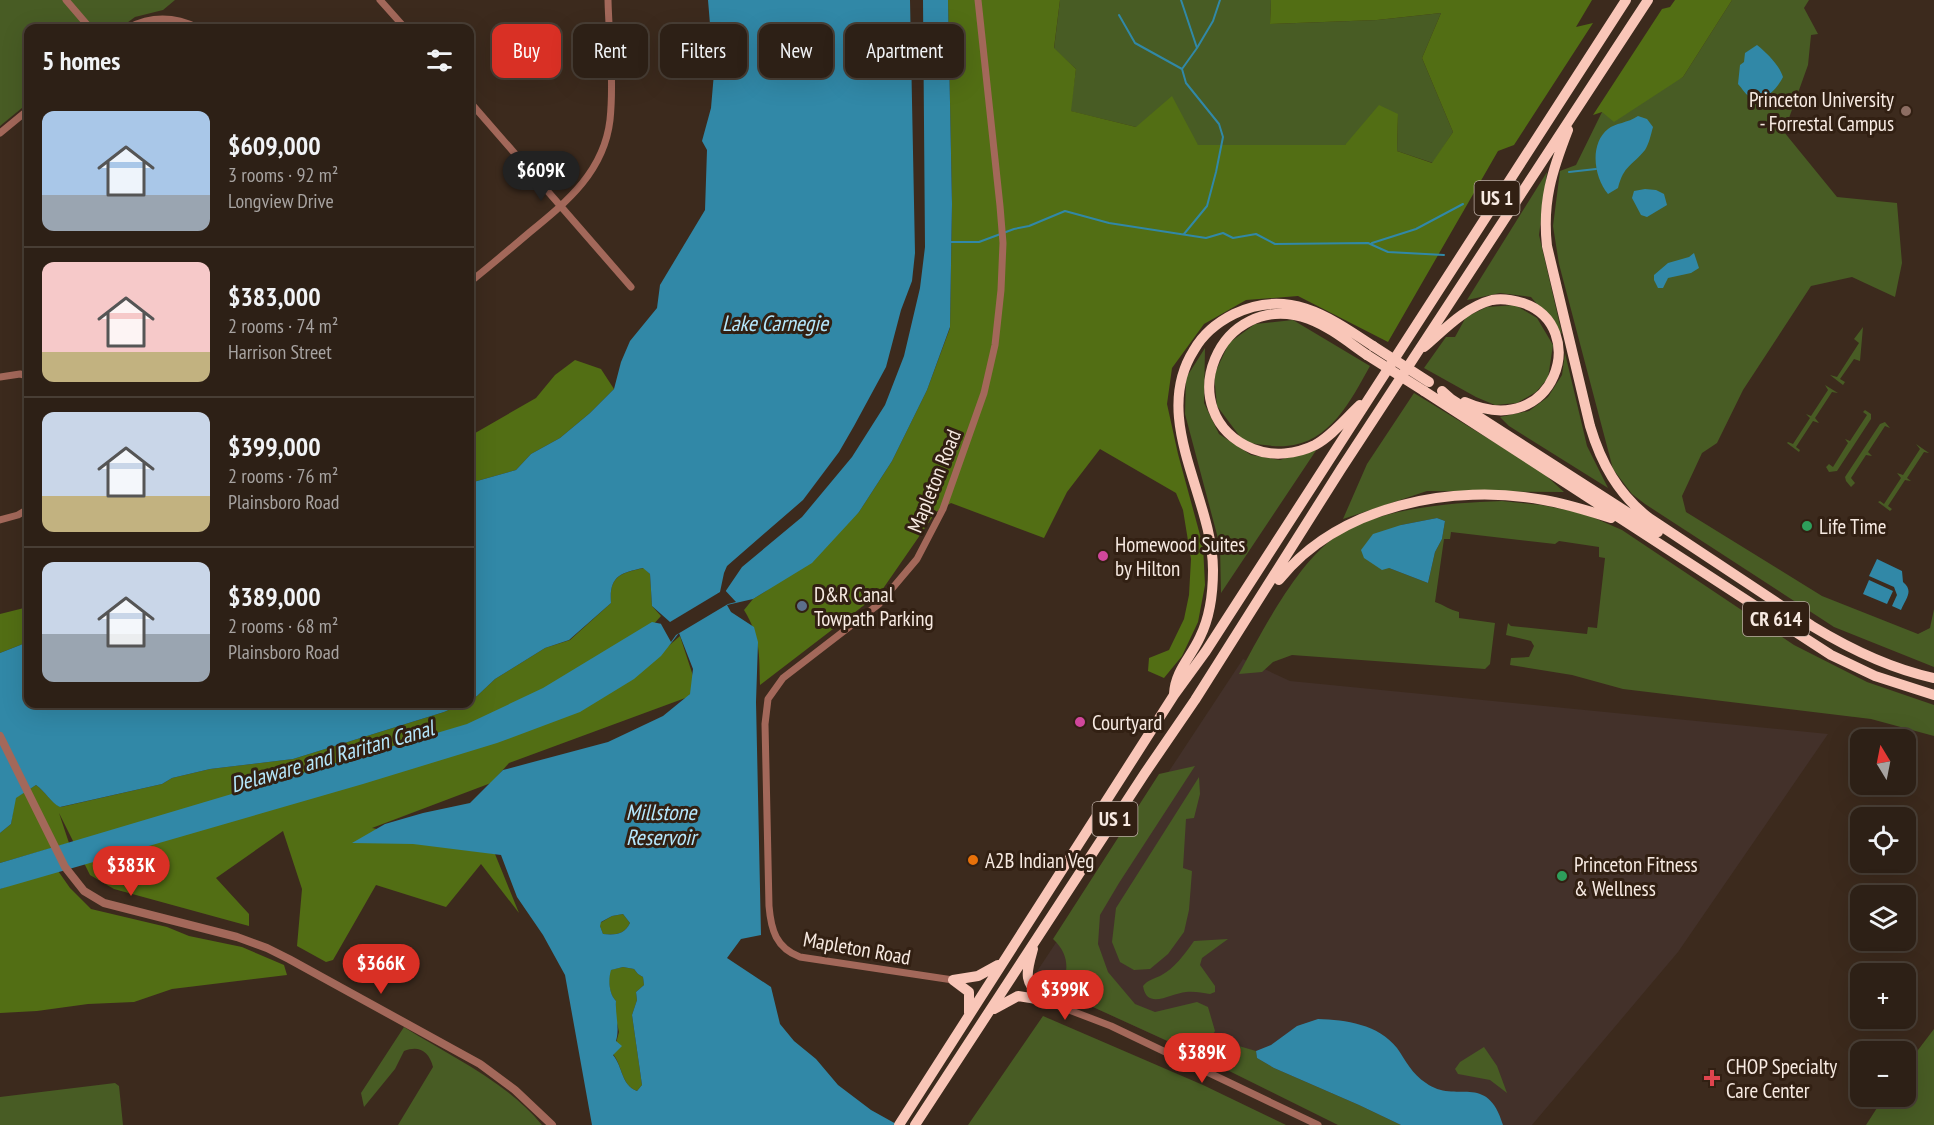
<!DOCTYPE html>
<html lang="en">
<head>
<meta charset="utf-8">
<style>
  :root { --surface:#2d2016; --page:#35281f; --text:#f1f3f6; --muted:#a7a3a1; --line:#483e35; --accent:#d93025 }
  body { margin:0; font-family:"PT Sans Narrow",sans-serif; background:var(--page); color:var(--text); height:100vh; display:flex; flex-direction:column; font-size:22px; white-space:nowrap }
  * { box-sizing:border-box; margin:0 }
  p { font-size:20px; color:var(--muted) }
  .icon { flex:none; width:33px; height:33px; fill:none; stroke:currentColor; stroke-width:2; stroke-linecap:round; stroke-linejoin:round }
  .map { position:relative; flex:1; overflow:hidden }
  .panel { position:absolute; left:24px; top:24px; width:450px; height:684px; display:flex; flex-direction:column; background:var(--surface); border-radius:12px; box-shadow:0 6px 24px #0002,0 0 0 2px var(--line) }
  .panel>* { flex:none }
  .top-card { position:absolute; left:492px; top:24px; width:570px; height:54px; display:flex; gap:12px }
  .needle { width:39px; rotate:350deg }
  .fabs { position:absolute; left:1850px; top:729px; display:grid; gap:12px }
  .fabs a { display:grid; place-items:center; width:66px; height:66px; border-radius:12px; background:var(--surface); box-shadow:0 6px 24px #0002,0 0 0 2px var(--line); font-size:30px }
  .price { position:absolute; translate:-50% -51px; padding:0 14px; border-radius:21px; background:var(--accent); color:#fff; font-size:20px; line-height:39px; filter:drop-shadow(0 2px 3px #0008) }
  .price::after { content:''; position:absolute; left:50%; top:36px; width:18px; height:14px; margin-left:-9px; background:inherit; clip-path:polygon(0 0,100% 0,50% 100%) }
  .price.current { background:#222; color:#fff }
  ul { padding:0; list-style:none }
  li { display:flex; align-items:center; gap:18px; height:150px; padding:0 18px }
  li+li { border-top:2px solid var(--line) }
  li span { display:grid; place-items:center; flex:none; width:168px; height:120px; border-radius:12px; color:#555 }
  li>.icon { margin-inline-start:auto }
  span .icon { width:72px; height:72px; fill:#fffc; stroke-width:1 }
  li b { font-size:26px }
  h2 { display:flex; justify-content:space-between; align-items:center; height:72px; padding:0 18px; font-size:26px }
  .pill { padding:0 21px; border-radius:12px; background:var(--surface); box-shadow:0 6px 24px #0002,0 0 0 2px var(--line); font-size:21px; line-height:54px }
  .pill.current { background:var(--accent); color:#fff }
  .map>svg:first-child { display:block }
</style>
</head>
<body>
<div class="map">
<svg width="1934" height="1125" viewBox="0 0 1934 1125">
  <rect width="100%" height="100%" fill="#3c2a1d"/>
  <path fill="#43312a" d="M1243 659 1290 681 1828 734 1678 952 1532 1125H1350L1032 979Z"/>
  <path fill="#485c24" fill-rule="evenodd" d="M0 0H175L163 10 135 17 120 28H28V103L0 126Z
    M1060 0H1271L1270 24 1377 20 1441 13 1422 58 1453 132 1433 163 1397 151 1398 114 1345 145H1198L1136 127 1070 111 1076 69 1054 49Z
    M1732 0H1809L1804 8 1818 34 1811 35 1808 65 1784 132 1837 197 1897 203 1902 263 1895 297 1852 277 1811 286 1743 390 1717 443 1702 453 1682 496 1686 512 1822 596 1918 634 1930 628 1934 609V667L1834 627 1645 504 1632 494 1613 469 1559 264 1553 226 1560 171 1576 165 1602 112 1683 77Z
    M1547 172 1539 235 1562 334 1531 297 1500 293 1467 300Z
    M1515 305 1537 318 1553 345 1548 378 1536 392 1517 403 1495 405 1476 397 1424 368 1446 337H1455L1466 317 1487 307Z
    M1293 320 1370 366C1351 400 1330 443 1286 446 1273 447 1257 444 1244 442L1217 406 1214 375 1229 343 1255 324Z
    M1863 327 1860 361 1854 359 1840 379 1845 382 1843 385 1830 375 1837 377 1859 343 1854 339Z
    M1205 348 1204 403 1219 434 1251 455 1280 460 1319 446 1221 593 1220 546 1185 414 1186 378Z
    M1565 353 1587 446 1608 488 1509 426 1500 417 1529 411 1548 397 1562 375Z
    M1825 385 1838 393 1832 392 1815 418 1819 423 1813 421 1796 447 1800 450 1799 452 1787 443 1788 442 1793 444 1810 418 1806 414 1811 416 1828 390Z
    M1414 393 1541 471 1564 492 1427 491 1343 519 1367 464Z
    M1865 410 1871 414V419L1837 471 1829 472 1826 467 1829 464 1833 467 1848 443 1845 439 1850 441 1867 415 1863 412Z
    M1885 422 1890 428 1885 426 1868 452 1872 456 1866 455 1851 478 1855 483 1851 487 1846 481 1845 477 1880 424Z
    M1916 444 1929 453 1924 452 1907 478 1911 481 1905 480 1888 506 1892 509 1890 511 1878 502 1880 501 1884 504 1901 478 1897 473 1903 475 1920 449Z
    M1502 501 1541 505 1583 513 1622 530 1794 645 1867 682 1934 705V736L1871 719 1623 689 1572 675 1510 665 1511 658 1529 657 1534 646 1531 641 1506 635 1508 623 1511 626 1587 634 1588 627 1597 628 1605 558 1599 557V547L1559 541 1555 544 1451 532 1450 539H1444L1435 602C1444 605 1450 610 1459 612V618L1495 623 1490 664 1485 669 1292 655 1273 662 1262 672 1239 674C1261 633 1298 561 1337 536 1382 507 1451 503 1502 501ZM1437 518 1445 521 1442 539 1435 552 1428 583 1389 568 1401 525Z
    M1195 766 1119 883 1100 915 1098 944 1108 972 1135 1004 1155 1012 1197 1002 1208 1007 1215 1031 1208 1043 1196 1054 1060 992C1069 971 1070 955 1053 939L1159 774Z
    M1199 777 1200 794 1194 818 1186 819 1183 868 1192 871 1189 910 1184 932 1168 954 1150 969 1134 970 1120 962 1112 942 1116 908Z
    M1228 939 1202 958 1200 965 1215 986V992L1210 994C1202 993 1195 991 1186 992 1171 993 1147 1011 1143 986 1148 980 1153 979 1160 976 1175 968 1184 955 1194 941Z
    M1043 1016 1203 1085 1286 1125H968Z
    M404 1027C451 1057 506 1081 542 1125H398L433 1067C429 1051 419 1045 404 1051L395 1069 364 1107 361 1093Z
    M1934 1029V1125H1866L1884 1097 1905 1096V1067Z
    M1225 1042 1256 1051 1257 1058 1274 1068 1359 1105 1401 1125H1338L1213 1063Z
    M1484 1047 1497 1066 1507 1093 1490 1080 1458 1074 1455 1069 1460 1062Z
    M115 1083 119 1086 123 1125H0V1097Z"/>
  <path fill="#526e14" d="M948 0H1060L1054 48 1076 69 1071 111 1136 127 1172 96 1198 145H1345L1379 105 1398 114 1397 151 1432 163 1453 132 1422 58 1441 13 1377 20 1270 24 1271 0H1592L1576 27 1593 23 1514 145 1498 151 1388 342 1298 296 1246 300 1204 324 1172 368 1167 404 1178 454 1203 546 1205 585 1198 622 1182 656 1164 678 1148 671 1149 658 1169 650 1184 619 1189 595 1191 559 1183 510 1176 493 1100 449 1067 492 1044 538 951 503 936 512 880 593 760 685C759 654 761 638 744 610L753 599 766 591 859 512 892 461 927 390 950 328 952 204Z
    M1675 0H1732L1683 77 1614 122 1602 112 1593 115 1662 9 1670 7Z
    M575 360 601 369 614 389 590 413 560 438 531 454 516 470 470 483V436L536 398 555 375Z
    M644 568 650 574 652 606 661 616 652 626 665 649 680 636 696 685 688 697 509 763 491 783 372 828 495 854 519 913 481 864 446 907 376 885 333 960 326 962 297 946 302 889 283 831 216 878 249 914V926L114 889 90 875 59 813 69 843 0 863V833L11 824 15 798 36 785C45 791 51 803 61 807L162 784 172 778 210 769 293 759 444 712 462 704H470V700L477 696 495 679 545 648 570 640 611 603C609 576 620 573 644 568Z
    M28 607V642L0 653V614Z
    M56 868 70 888 91 909 167 927 189 936 242 947 284 965 287 975 172 989 134 1002 88 1004 37 1011 0 1013V889Z
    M623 914 630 923C624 935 615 935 603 934L600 926V923L612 916Z
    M623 967 634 969 638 974 643 977 644 985 636 992 637 1000 632 1015 642 1085 637 1091C621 1085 623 1067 613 1054L619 1032 615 1014 616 1001C609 994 608 980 610 970Z"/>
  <path fill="#3188a7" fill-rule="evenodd" d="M708 0H910L915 253 912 281 901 310 886 367 854 426 839 452 803 500 727 566 724 573 720 592 670 622 652 606 650 574 643 568C620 573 609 576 611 603L569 640 545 648 495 679 477 696 470 700V483L516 470 531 454 560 438 590 413 614 389 621 362 630 341 657 308 660 285 705 210 707 150 702 141 711 108 714 73Z
    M923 0H948L952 204 950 327 927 390 892 461 859 512 812 563 753 599 727 605 731 612 754 627 758 642 756 702 761 935 741 939 727 958 771 987 780 1024 794 1041 816 1059 838 1085 871 1110 898 1125H592L565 975 543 935 517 897 501 855 413 844 352 843 385 824 423 813 470 803 503 770 608 742 663 716 690 694 693 669 679 633 661 656 634 679 580 712 497 743 363 784 0 889V863L467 724 543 688 652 622 672 626 723 595 742 567 802 517 852 457 885 405 904 356 920 288 925 247ZM623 914 630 923C624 935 615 935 603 934L600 926 601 922 612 916ZM623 967 634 969 638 974 643 977 644 985 636 992 637 1000 632 1015 642 1085 637 1091C621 1085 623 1067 613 1055L622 1046 616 1041C620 1028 615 1014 616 1001 609 994 608 980 611 970Z
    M1757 45C1766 52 1780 66 1783 77 1778 87 1766 102 1752 98 1746 96 1742 88 1738 84L1740 65 1744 62 1745 53Z
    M1638 116 1647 119 1653 127C1651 134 1649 144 1645 150 1632 166 1624 165 1618 188L1608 194C1594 178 1589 144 1608 129 1615 123 1628 123 1638 116Z
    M1645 189 1656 190 1664 194 1667 205 1647 217 1641 215 1632 198 1634 191Z
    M1694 253 1699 268 1691 273 1668 278 1663 288H1658L1654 280V275L1668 263 1689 257Z
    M1437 518 1445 521 1442 539 1435 552 1428 583 1389 568 1382 570 1364 558 1361 550 1373 534 1401 525Z
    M1877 559 1902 571 1903 582C1914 591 1906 598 1901 610L1892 606 1897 595 1894 587 1869 576Z
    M1869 580 1893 591 1887 604 1863 594Z
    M28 642V704H462L444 712 293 759 210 769 172 778 162 784 60 807C51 803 45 791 36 785L16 798 11 824 0 833V653Z
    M1318 1019C1346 1020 1378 1024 1397 1048 1406 1061 1412 1074 1426 1083 1456 1105 1487 1071 1503 1125H1401L1359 1105 1274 1068 1257 1058 1256 1051 1271 1045 1297 1026Z"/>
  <path fill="#3c2a1d" d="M723 588 736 602 728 604 676 635 671 642 661 624 663 620 671 623 721 593Z"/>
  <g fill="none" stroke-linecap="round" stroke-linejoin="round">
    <path stroke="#3188a7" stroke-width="2" d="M1181 0 1197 48 1182 69 1186 83 1219 124 1223 137 1216 172 1207 206 1184 234
      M1119 15 1135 43 1182 69
      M1197 48 1213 21 1220 0
      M1569 172 1596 169
      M951 242H979L1014 229 1029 226 1065 211 1109 223 1206 238 1223 233 1233 238 1256 234 1275 244 1368 243 1388 252 1444 255
      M1372 243 1416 229 1463 204"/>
    <path stroke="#a3685a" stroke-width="7" d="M66 0 90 28
      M380 0 405 28
      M128 28C151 16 174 16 198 28
      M470 102 631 287
      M0 133 28 110
      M470 282C490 266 510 249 530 232 568 201 604 171 610 120 614 81 609 39 608 0
      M0 377 20 374 28 376
      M0 520 18 515 28 509
      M953 980 800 957C776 948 771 930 769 906L765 724 768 699 783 678 879 604 917 559 943 509 984 393 995 345 1001 290 1003 243 1000 206 978 0
      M1043 1000 1111 1026 1318 1125"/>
    <path stroke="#a3685a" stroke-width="8" d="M0 736 65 867 84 891 104 903 237 937 267 948 289 959 480 1064 515 1090 552 1125"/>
    <path stroke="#f9c6b8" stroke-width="10" d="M1568 130C1552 171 1542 202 1547 246L1590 426C1601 463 1618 494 1649 518L1812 626C1850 649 1891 669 1934 678
      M1424 347C1444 330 1465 307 1492 300 1502 298 1513 300 1523 303 1591 326 1556 442 1465 402
      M1424 391 1831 655 1875 676 1934 695
      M1442 391 1451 399 1658 532
      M1360 405C1346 418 1332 436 1315 445 1297 454 1273 457 1253 449 1168 414 1218 287 1309 319 1330 327 1348 342 1367 355
      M1279 580C1339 505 1453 483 1544 500 1567 504 1589 511 1611 518
      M1174 694C1175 671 1191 657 1200 637 1210 617 1213 592 1213 570 1213 497 1150 419 1194 350 1203 334 1218 322 1234 314 1288 288 1328 316 1373 346
      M1033 949C1026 974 1023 981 1043 1000
      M953 980 978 976 998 965
      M953 980 969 992V1013
      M994 1009 1018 996 1043 1000
      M899 1125 1174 695 1206 651 1626 0
      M915 1125 1145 773 1195 700 1341 469 1648 0"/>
    <path stroke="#f9c6b8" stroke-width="10" d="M1373 346 1429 382
      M1367 355 1424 391"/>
  </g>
  <circle fill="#8d6e63" stroke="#322013" stroke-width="2" cx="1906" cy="111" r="6"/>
  <g fill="#2e9e5b" stroke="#322013" stroke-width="2">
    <circle cx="1807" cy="526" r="6"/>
    <circle cx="1562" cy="876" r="6"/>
  </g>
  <g fill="#d1479c" stroke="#322013" stroke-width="2">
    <circle cx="1103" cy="556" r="6"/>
    <circle cx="1080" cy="722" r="6"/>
  </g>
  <circle fill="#5c6f8a" stroke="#322013" stroke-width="2" cx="802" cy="606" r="6"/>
  <circle fill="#e8710a" stroke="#322013" stroke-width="2" cx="973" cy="860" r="6"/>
  <path fill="#e0444e" stroke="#322013" stroke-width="2" d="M1709 1069h6v6h6v6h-6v6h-6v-6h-6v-6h6z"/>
  <g text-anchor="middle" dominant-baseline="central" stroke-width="6" stroke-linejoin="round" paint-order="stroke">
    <g fill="#322013" stroke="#bcada4" stroke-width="1.5">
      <rect x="1474.5" y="181" width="45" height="34" rx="4.5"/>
      <rect x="1743" y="602" width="66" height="34" rx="4.5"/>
      <rect x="1092.5" y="802" width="45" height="34" rx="4.5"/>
    </g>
    <g font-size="20" font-weight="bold" fill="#f7eae2">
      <text x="1497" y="198">US 1</text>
      <text x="1776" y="619">CR 614</text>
      <text x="1115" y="819">US 1</text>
    </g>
    <g font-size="21" fill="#f7eae2" stroke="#322013" text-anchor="start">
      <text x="1894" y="99" text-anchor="end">Princeton University<tspan x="1894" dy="24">- Forrestal Campus</tspan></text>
      <text x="1819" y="526">Life Time</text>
      <text x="1115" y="544">Homewood Suites<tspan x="1115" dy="24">by Hilton</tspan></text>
      <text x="814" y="594">D&amp;R Canal<tspan x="814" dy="24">Towpath Parking</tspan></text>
      <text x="1092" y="722">Courtyard</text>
      <text x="985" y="860">A2B Indian Veg</text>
      <text x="1574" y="864">Princeton Fitness<tspan x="1574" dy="24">&amp; Wellness</tspan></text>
      <text x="1726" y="1066">CHOP Specialty<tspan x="1726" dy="24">Care Center</tspan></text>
    </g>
    <g font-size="21" fill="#f7eae2" stroke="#322013">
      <text transform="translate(934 481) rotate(-68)">Mapleton Road</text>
      <text transform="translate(857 948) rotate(10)">Mapleton Road</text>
    </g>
    <g font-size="22" font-style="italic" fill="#b5e7fc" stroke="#322013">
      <text x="775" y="323">Lake Carnegie</text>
      <text transform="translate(332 756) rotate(-16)">Delaware and Raritan Canal</text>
      <text x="661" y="812">Millstone<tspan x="661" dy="25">Reservoir</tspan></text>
    </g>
  </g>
</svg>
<div class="fabs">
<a><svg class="needle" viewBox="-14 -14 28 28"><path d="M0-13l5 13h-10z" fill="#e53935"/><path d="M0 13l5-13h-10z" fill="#a7a3a1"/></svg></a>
<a><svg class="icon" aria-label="locate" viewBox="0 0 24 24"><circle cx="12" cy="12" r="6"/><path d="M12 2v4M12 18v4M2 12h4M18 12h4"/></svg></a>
<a><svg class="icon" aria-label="layers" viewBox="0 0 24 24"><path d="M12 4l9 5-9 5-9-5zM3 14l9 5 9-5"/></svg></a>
<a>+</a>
<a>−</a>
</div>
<b class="price current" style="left:541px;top:202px">$609K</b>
<b class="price" style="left:131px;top:897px">$383K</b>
<b class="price" style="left:381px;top:995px">$366K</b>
<b class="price" style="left:1065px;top:1021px">$399K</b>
<b class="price" style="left:1202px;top:1084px">$389K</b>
<div class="top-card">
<a class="pill current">Buy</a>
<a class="pill">Rent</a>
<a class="pill">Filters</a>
<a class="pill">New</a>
<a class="pill">Apartment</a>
</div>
<section class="panel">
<h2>5 homes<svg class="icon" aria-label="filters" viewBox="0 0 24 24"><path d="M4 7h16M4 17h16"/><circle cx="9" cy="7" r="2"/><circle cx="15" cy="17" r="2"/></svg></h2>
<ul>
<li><span style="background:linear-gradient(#a9c7e8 70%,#9aa5b1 0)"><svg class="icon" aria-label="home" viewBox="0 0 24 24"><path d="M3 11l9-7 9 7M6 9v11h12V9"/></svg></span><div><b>$609,000</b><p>3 rooms · 92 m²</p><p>Longview Drive</p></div></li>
<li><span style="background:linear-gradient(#f6c9c9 75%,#c2b280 0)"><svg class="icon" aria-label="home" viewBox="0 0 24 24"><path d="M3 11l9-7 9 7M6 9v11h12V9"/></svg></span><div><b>$383,000</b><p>2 rooms · 74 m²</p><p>Harrison Street</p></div></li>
<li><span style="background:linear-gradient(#c9d6e8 70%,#c2b280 0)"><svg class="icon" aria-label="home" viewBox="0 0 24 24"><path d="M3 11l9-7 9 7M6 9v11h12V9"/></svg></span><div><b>$399,000</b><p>2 rooms · 76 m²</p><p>Plainsboro Road</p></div></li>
<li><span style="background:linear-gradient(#c9d6e8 60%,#9aa5b1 0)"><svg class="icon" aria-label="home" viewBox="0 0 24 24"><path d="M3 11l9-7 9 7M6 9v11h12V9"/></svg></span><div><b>$389,000</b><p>2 rooms · 68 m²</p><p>Plainsboro Road</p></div></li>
</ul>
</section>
</div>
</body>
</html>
